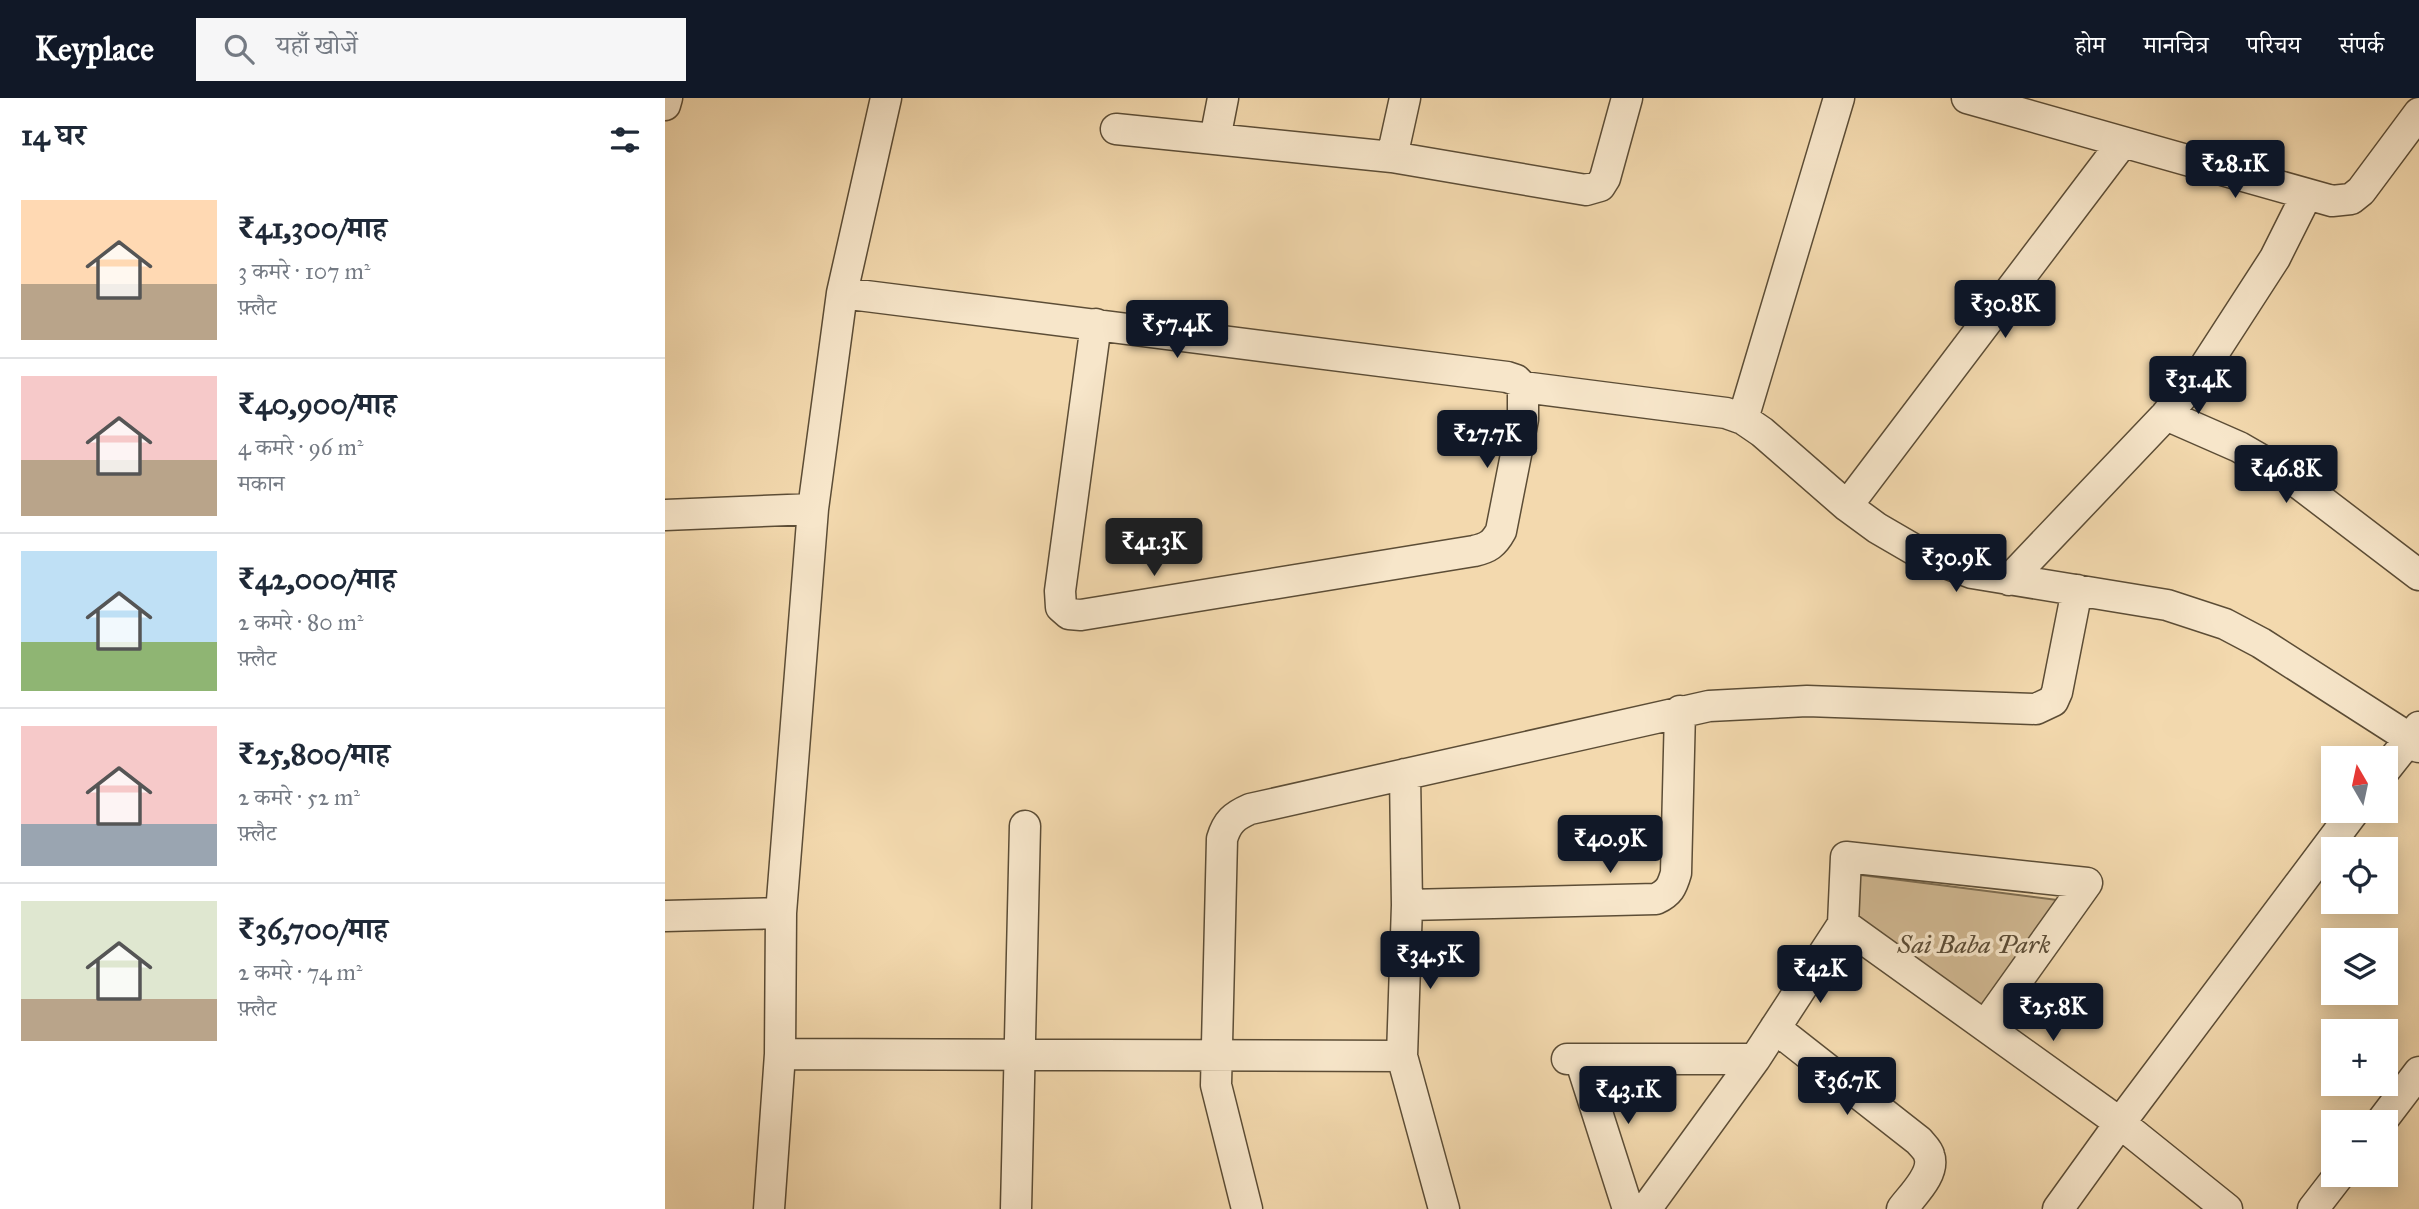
<!DOCTYPE html>
<html lang="hi">
<head>
<meta charset="utf-8">
<style>
  :root { --surface:#fff; --page:#f6f6f7; --text:#1f2937; --muted:#747a83; --line:#e0e1e3; --accent:#111827 }
  body { margin:0; font-family:"IM FELL Great Primer","Noto Serif Devanagari",serif; background:var(--page); color:var(--text); height:100vh; display:flex; flex-direction:column; font-size:26px; white-space:nowrap }
  * { box-sizing:border-box; margin:0 }
  p { font-size:23px; color:var(--muted) }
  .icon { flex:none; width:38px; height:38px; fill:none; stroke:currentColor; stroke-width:2; stroke-linecap:round; stroke-linejoin:round }
  .map { position:relative; flex:1; overflow:hidden }
  .drawer { display:flex; flex-direction:column; background:var(--surface); width:665px }
  .drawer>* { flex:none }
  .needle { width:46px; rotate:351deg }
  .buttons { position:absolute; left:1656px; top:648px; display:grid; gap:14px }
  .buttons a { display:grid; place-items:center; width:77px; height:77px; border-radius:0px; background:var(--surface); box-shadow:0 4px 18px #0003; font-size:35px }
  .price { position:absolute; translate:-50% -60px; padding:0 16px; border-radius:7px; background:var(--accent); color:#fff; font-size:23px; line-height:46px; filter:drop-shadow(0 2px 4px #0008) }
  .price::after { content:''; position:absolute; left:50%; top:42px; width:21px; height:16px; margin-left:-10px; background:inherit; clip-path:polygon(0 0,100% 0,50% 100%) }
  .price.on { background:#222; color:#fff }
  ul { padding:0; list-style:none }
  li { display:flex; align-items:center; gap:21px; height:175px; padding:0 21px }
  li+li { border-top:2px solid var(--line) }
  li span { display:grid; place-items:center; flex:none; width:196px; height:140px; border-radius:0px; color:#555 }
  li>.icon { margin-inline-start:auto }
  span .icon { width:84px; height:84px; fill:#fffc; stroke-width:1 }
  li b { font-size:30px }
  h2 { display:flex; justify-content:space-between; align-items:center; height:84px; padding:0 21px; font-size:30px }
  header { display:flex; align-items:center; gap:42px; box-sizing:border-box; height:98px; padding:0 35px; background:var(--accent); color:#fff }
  header strong { font-size:33px }
  nav { display:flex; gap:38px; margin-inline-start:auto; font-size:24px }
  .search { width:490px; height:63px; background:var(--page); display:flex; align-items:center; gap:18px; box-sizing:border-box; padding:0 24px; border-radius:0px; color:var(--muted); font-size:26px }
  main { display:flex; flex:1; min-height:0 }
  .map>svg:first-child { display:block }
</style>
</head>
<body>
<header>
<strong>Keyplace</strong>
<div class="search"><svg class="icon" aria-label="search" viewBox="0 0 24 24"><circle cx="10" cy="10" r="6"/><path d="M15 15l6 6"/></svg>यहाँ खोजें</div>
<nav><a>होम</a><a>मानचित्र</a><a>परिचय</a><a>संपर्क</a></nav>
</header>
<main>
<section class="drawer">
<h2>14 घर<svg class="icon" aria-label="filters" viewBox="0 0 24 24"><path d="M4 7h16M4 17h16"/><circle cx="9" cy="7" r="2"/><circle cx="15" cy="17" r="2"/></svg></h2>
<ul>
<li><span style="background:linear-gradient(#ffd9b3 60%,#b9a48a 0)"><svg class="icon" aria-label="home" viewBox="0 0 24 24"><path d="M3 11l9-7 9 7M6 9v11h12V9"/></svg></span><div><b>₹41,300/माह</b><p>3 कमरे · 107 m²</p><p>फ़्लैट</p></div></li>
<li><span style="background:linear-gradient(#f6c9c9 60%,#b9a48a 0)"><svg class="icon" aria-label="home" viewBox="0 0 24 24"><path d="M3 11l9-7 9 7M6 9v11h12V9"/></svg></span><div><b>₹40,900/माह</b><p>4 कमरे · 96 m²</p><p>मकान</p></div></li>
<li><span style="background:linear-gradient(#bfe0f5 65%,#8fb573 0)"><svg class="icon" aria-label="home" viewBox="0 0 24 24"><path d="M3 11l9-7 9 7M6 9v11h12V9"/></svg></span><div><b>₹42,000/माह</b><p>2 कमरे · 80 m²</p><p>फ़्लैट</p></div></li>
<li><span style="background:linear-gradient(#f6c9c9 70%,#9aa5b1 0)"><svg class="icon" aria-label="home" viewBox="0 0 24 24"><path d="M3 11l9-7 9 7M6 9v11h12V9"/></svg></span><div><b>₹25,800/माह</b><p>2 कमरे · 52 m²</p><p>फ़्लैट</p></div></li>
<li><span style="background:linear-gradient(#dfe7d0 70%,#b9a48a 0)"><svg class="icon" aria-label="home" viewBox="0 0 24 24"><path d="M3 11l9-7 9 7M6 9v11h12V9"/></svg></span><div><b>₹36,700/माह</b><p>2 कमरे · 74 m²</p><p>फ़्लैट</p></div></li>
</ul>
</section>
<div class="map">
<svg width="1754" height="1111" viewBox="0 0 1754 1111">
  <rect width="100%" height="100%" fill="#f3d9ae"/>
  <filter id="stains"><feTurbulence type="fractalNoise" baseFrequency=".00286" numOctaves="4"/><feColorMatrix values="0 0 0 0 .2 0 0 0 0 .09 0 0 0 0 .02 0 0 0 .5 -.17"/></filter>
  <radialGradient id="worn" r=".72"><stop offset=".6" stop-color="#630" stop-opacity="0"/><stop offset="1" stop-color="#630" stop-opacity=".3"/></radialGradient>
  <path fill="#d1b993" stroke="#7d6c50" stroke-width="2" d="M1188 776 1408 804 1319 921 1183 821Z"/>
  <g fill="none" stroke-linecap="round" stroke-linejoin="round">
    <defs>
      <path id="minor" d="M1302 0 1667 103 1686 101 1696 93 1754 15
        M0 7 2 0
        M451 31 727 59 921 92 935 88 940 80 962 0
        M550 41 558 0
        M727 59 740 0
        M177 195 842 279 851 282 858 289V321L836 433C829 446 823 450 809 453L416 517 404 516 396 509 395 493 431 226
        M858 289 1061 315 1078 321 1097 334 1182 408 1212 430 1255 455 1307 475 1502 507 1560 526 1596 545 1744 640 1754 649
        M1501 317 1574 349 1624 378 1754 477
        M1078 321 1174 0
        M1182 408 1457 45
        M0 417 148 411
        M1344 482 1501 317 1533 279 1610 160 1642 96
        M1720 672 1754 629
        M740 676 742 807 737 958 779 1111
        M742 807 991 801C1004 795 1007 789 1011 775L1015 613
        M0 818 116 815
        M1178 826 1455 1025 1562 1111
        M1110 930 1254 1043C1257 1047 1263 1052 1264 1057 1271 1076 1247 1097 1237 1111
        M115 956 737 958
        M902 961H1090
        M915 961 963 1111
        M1716 1024 1754 974
        M104 1111 115 956 116 815 148 411 177 195 221 0
        M351 1111 360 728
        M582 1111 551 987 557 741C562 724 569 718 585 711L1044 608 1142 603 1371 611 1388 603 1392 594 1412 492
        M981 1111 1090 961 1178 826 1181 759 1422 785 1320 928
        M1393 1111 1455 1025 1690 712
        M1648 1111 1675 1076"/>
    </defs>
    <use href="#minor" stroke="#5c4d36" stroke-width="33"/>
    <use href="#minor" stroke="#f7e6ca" stroke-width="30"/>
  </g>
  <g text-anchor="middle" dominant-baseline="central" stroke-width="7" stroke-linejoin="round" paint-order="stroke">
    <g font-size="26" font-style="italic" fill="#5b4c36" stroke="#f7e6ca">
      <text x="1309" y="846">Sai Baba Park</text>
    </g>
  </g>
  <rect width="100%" height="100%" filter="url(#stains)"/>
  <rect width="100%" height="100%" fill="url(#worn)"/>
</svg>
<div class="buttons">
<a><svg class="needle" viewBox="-14 -14 28 28"><path d="M0-13l5 13h-10z" fill="#e53935"/><path d="M0 13l5-13h-10z" fill="#747a83"/></svg></a>
<a><svg class="icon" aria-label="locate" viewBox="0 0 24 24"><circle cx="12" cy="12" r="6"/><path d="M12 2v4M12 18v4M2 12h4M18 12h4"/></svg></a>
<a><svg class="icon" aria-label="layers" viewBox="0 0 24 24"><path d="M12 4l9 5-9 5-9-5zM3 14l9 5 9-5"/></svg></a>
<a>+</a>
<a>−</a>
</div>
<b class="price" style="left:1570px;top:102px">₹28.1K</b>
<b class="price" style="left:1340px;top:242px">₹30.8K</b>
<b class="price" style="left:512px;top:262px">₹57.4K</b>
<b class="price" style="left:1533px;top:318px">₹31.4K</b>
<b class="price" style="left:822px;top:372px">₹27.7K</b>
<b class="price" style="left:1621px;top:407px">₹46.8K</b>
<b class="price on" style="left:489px;top:480px">₹41.3K</b>
<b class="price" style="left:1291px;top:496px">₹30.9K</b>
<b class="price" style="left:945px;top:777px">₹40.9K</b>
<b class="price" style="left:765px;top:893px">₹34.5K</b>
<b class="price" style="left:1155px;top:907px">₹42K</b>
<b class="price" style="left:1388px;top:945px">₹25.8K</b>
<b class="price" style="left:1182px;top:1019px">₹36.7K</b>
<b class="price" style="left:963px;top:1028px">₹43.1K</b>
</div>
</main>
</body>
</html>
